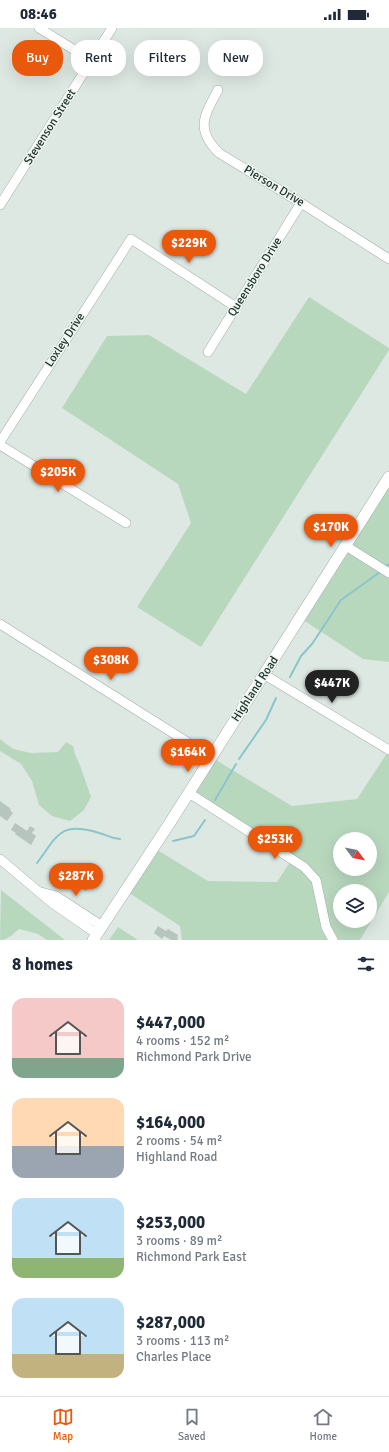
<!DOCTYPE html>
<html lang="en">
<head>
<meta charset="utf-8">
<style>
  :root { --surface:#fff; --page:#f2f2f3; --text:#1f2937; --muted:#747a83; --line:#e0e1e3; --accent:#ea580c }
  body { margin:0; font-family:Signika,sans-serif; background:var(--page); color:var(--text); height:100vh; display:flex; flex-direction:column; font-size:15px; white-space:nowrap }
  * { box-sizing:border-box; margin:0 }
  p { font-size:13px; color:var(--muted) }
  .icon { flex:none; width:22px; height:22px; fill:none; stroke:currentColor; stroke-width:2; stroke-linecap:round; stroke-linejoin:round }
  .map { position:relative; height:912px; overflow:hidden }
  .side { display:flex; flex-direction:column; background:var(--surface); flex:1 }
  .side>* { flex:none }
  .guide { position:absolute; left:12px; top:12px; width:365px; height:36px; display:flex; gap:8px }
  .needle { width:26px; rotate:122deg }
  .tools { position:absolute; left:333px; top:804px; display:grid; gap:8px }
  .tools a { display:grid; place-items:center; width:44px; height:44px; border-radius:50%; background:var(--surface); box-shadow:0 4px 16px #0002; font-size:20px }
  .price { position:absolute; translate:-50% -34px; padding:0 9px; border-radius:14px; background:var(--accent); color:#fff; font-size:13px; line-height:26px; filter:drop-shadow(0 1px 2px #0008) }
  .price::after { content:''; position:absolute; left:50%; top:24px; width:12px; height:9px; margin-left:-6px; background:inherit; clip-path:polygon(0 0,100% 0,50% 100%) }
  .price.current { background:#222; color:#fff }
  ul { padding:0; list-style:none }
  li { display:flex; align-items:center; gap:12px; height:100px; padding:0 12px }
  li span { display:grid; place-items:center; flex:none; width:112px; height:80px; border-radius:12px; color:#555 }
  li>.icon { margin-inline-start:auto }
  span .icon { width:48px; height:48px; fill:#fffc; stroke-width:1 }
  li b { font-size:17px }
  h2 { display:flex; justify-content:space-between; align-items:center; height:48px; padding:0 12px; font-size:17px }
  .pill { padding:0 14px; border-radius:16px; background:var(--surface); box-shadow:0 4px 16px #0002; font-size:14px; line-height:36px }
  .pill.current { background:var(--accent); color:#fff }
  .status { display:flex; justify-content:space-between; align-items:center; height:28px; padding:0 20px; background:var(--surface); direction:ltr }
  .status svg { height:11px; fill:currentColor }
  .menu { display:flex; justify-content:space-around; align-items:center; height:56px; border-top:1px solid var(--line); background:var(--surface); font-size:11px; color:var(--muted) }
  .menu a { display:grid; justify-items:center; gap:2px }
  .menu .current { color:var(--accent) }
  .map>svg:first-child { display:block }
</style>
</head>
<body>
<div class="status"><b>08:46</b><svg viewBox="0 0 49 12"><path d="M0 12V9h3v3zM5 12V6h3v6zM10 12V3h3v9zM15 12V0h3v12zM26 1h20v11H26zM47 4h2v5h-2z"/></svg></div>
<div class="map">
<svg width="389" height="912" viewBox="0 0 389 912">
  <rect width="100%" height="100%" fill="#dee8e3"/>
  <path fill="#b8d8be" fill-rule="evenodd" d="M309 269 389 320V322L201 619 137 579 191 495 178 456 62 380 107 308 149 307 246 366Z
    M389 449V634L363 631 300 590Z
    M0 711 13 721 31 725 58 724 66 714 73 718 75 726 81 740 91 769 84 782 70 793 52 788 39 777 32 753 21 736 0 723Z
    M389 722V864L360 912H182L180 898 126 863 154 820 208 853 277 854 292 831 189 765 211 729 292 778 357 771ZM340 811H370V841H340ZM340 863H370V893H340Z
    M1 862 65 912H47L38 906 19 901C13 906 8 912 0 912Z
    M118 899 138 912H109Z"/>
  <g fill="none" stroke-linecap="round" stroke-linejoin="round">
    <path stroke="#89c6ca" stroke-width="2" d="M385 539 389 536
      M290 649 301 628 312 616 341 572 380 544
      M239 731 266 692 276 670
      M215 772 236 736
      M173 813 194 808 205 792
      M37 835C58 807 60 793 99 805 107 807 110 810 120 811"/>
  </g>
  <path fill="#b6c5be" d="M0 773 11 781 10 782 13 785 7 793 0 788Z
    M15 795 27 803 30 798 35 801 32 805 36 808 31 817 15 806 16 805 11 802Z
    M86 839 95 845 88 856 90 857 86 863 71 854 75 849 78 851Z
    M158 898 166 903 168 901 178 907 177 910 178 911V912H171L164 908 162 911 154 905Z"/>
  <g fill="none" stroke-linecap="round" stroke-linejoin="round">
    <defs>
      <path id="minor" d="M39 0 92 33
        M218 62C204 88 195 101 219 125L301 175 389 231
        M0 177 112 0
        M208 324 301 175
        M0 414 131 211 236 279
        M0 417 126 495
        M346 518 389 545
        M0 596 211 729
        M265 647 389 722
        M189 765 304 839 316 852 326 899 333 912
        M0 831 52 875 97 906
        M41 864 56 868 102 898"/>
      <path id="tertiary" d="M93 912 171 793 389 449"/>
    </defs>
    <use href="#minor" stroke="#a1afa9" stroke-width="10"/>
    <use href="#tertiary" stroke="#a1afa9" stroke-width="12"/>
    <use href="#minor" stroke="#fff" stroke-width="9"/>
    <use href="#tertiary" stroke="#fff" stroke-width="11"/>
  </g>
  <g text-anchor="middle" dominant-baseline="central" stroke-width="3" stroke-linejoin="round" paint-order="stroke">
    <g font-size="12" fill="#20362f" stroke="#eef5f1">
      <text transform="translate(50 99) rotate(-58)">Stevenson Street</text>
      <text transform="translate(274 158) rotate(31)">Pierson Drive</text>
      <text transform="translate(255 249) rotate(-58)">Queensboro Drive</text>
      <text transform="translate(65 312) rotate(-57)">Loxley Drive</text>
      <text transform="translate(255 661) rotate(-57)">Highland Road</text>
    </g>
  </g>
</svg>
<div class="tools">
<a><svg class="needle" viewBox="-14 -14 28 28"><path d="M0-13l5 13h-10z" fill="#e53935"/><path d="M0 13l5-13h-10z" fill="#747a83"/></svg></a>
<a><svg class="icon" aria-label="layers" viewBox="0 0 24 24"><path d="M12 4l9 5-9 5-9-5zM3 14l9 5 9-5"/></svg></a>
</div>
<b class="price" style="left:189px;top:236px">$229K</b>
<b class="price" style="left:58px;top:465px">$205K</b>
<b class="price" style="left:331px;top:520px">$170K</b>
<b class="price" style="left:111px;top:653px">$308K</b>
<b class="price current" style="left:332px;top:676px">$447K</b>
<b class="price" style="left:188px;top:745px">$164K</b>
<b class="price" style="left:275px;top:832px">$253K</b>
<b class="price" style="left:76px;top:869px">$287K</b>
<div class="guide">
<a class="pill current">Buy</a>
<a class="pill">Rent</a>
<a class="pill">Filters</a>
<a class="pill">New</a>
</div>
</div>
<section class="side">
<h2>8 homes<svg class="icon" aria-label="filters" viewBox="0 0 24 24"><path d="M4 7h16M4 17h16"/><circle cx="9" cy="7" r="2"/><circle cx="15" cy="17" r="2"/></svg></h2>
<ul>
<li><span style="background:linear-gradient(#f6c9c9 75%,#7fa58c 0)"><svg class="icon" aria-label="home" viewBox="0 0 24 24"><path d="M3 11l9-7 9 7M6 9v11h12V9"/></svg></span><div><b>$447,000</b><p>4 rooms · 152 m²</p><p>Richmond Park Drive</p></div></li>
<li><span style="background:linear-gradient(#ffd9b3 60%,#9aa5b1 0)"><svg class="icon" aria-label="home" viewBox="0 0 24 24"><path d="M3 11l9-7 9 7M6 9v11h12V9"/></svg></span><div><b>$164,000</b><p>2 rooms · 54 m²</p><p>Highland Road</p></div></li>
<li><span style="background:linear-gradient(#bfe0f5 75%,#8fb573 0)"><svg class="icon" aria-label="home" viewBox="0 0 24 24"><path d="M3 11l9-7 9 7M6 9v11h12V9"/></svg></span><div><b>$253,000</b><p>3 rooms · 89 m²</p><p>Richmond Park East</p></div></li>
<li><span style="background:linear-gradient(#bfe0f5 70%,#c2b280 0)"><svg class="icon" aria-label="home" viewBox="0 0 24 24"><path d="M3 11l9-7 9 7M6 9v11h12V9"/></svg></span><div><b>$287,000</b><p>3 rooms · 113 m²</p><p>Charles Place</p></div></li>
</ul>
</section>
<nav class="menu">
<a class="current"><svg class="icon" aria-label="map" viewBox="0 0 24 24"><path d="M3 6l6-2 6 2 6-2v14l-6 2-6-2-6 2zM9 4v14M15 6v14"/></svg>Map</a>
<a><svg class="icon" aria-label="saved" viewBox="0 0 24 24"><path d="M7 4h10v16l-5-4-5 4z"/></svg>Saved</a>
<a><svg class="icon" aria-label="home" viewBox="0 0 24 24"><path d="M3 11l9-7 9 7M6 9v11h12V9"/></svg>Home</a>
</nav>
</body>
</html>
